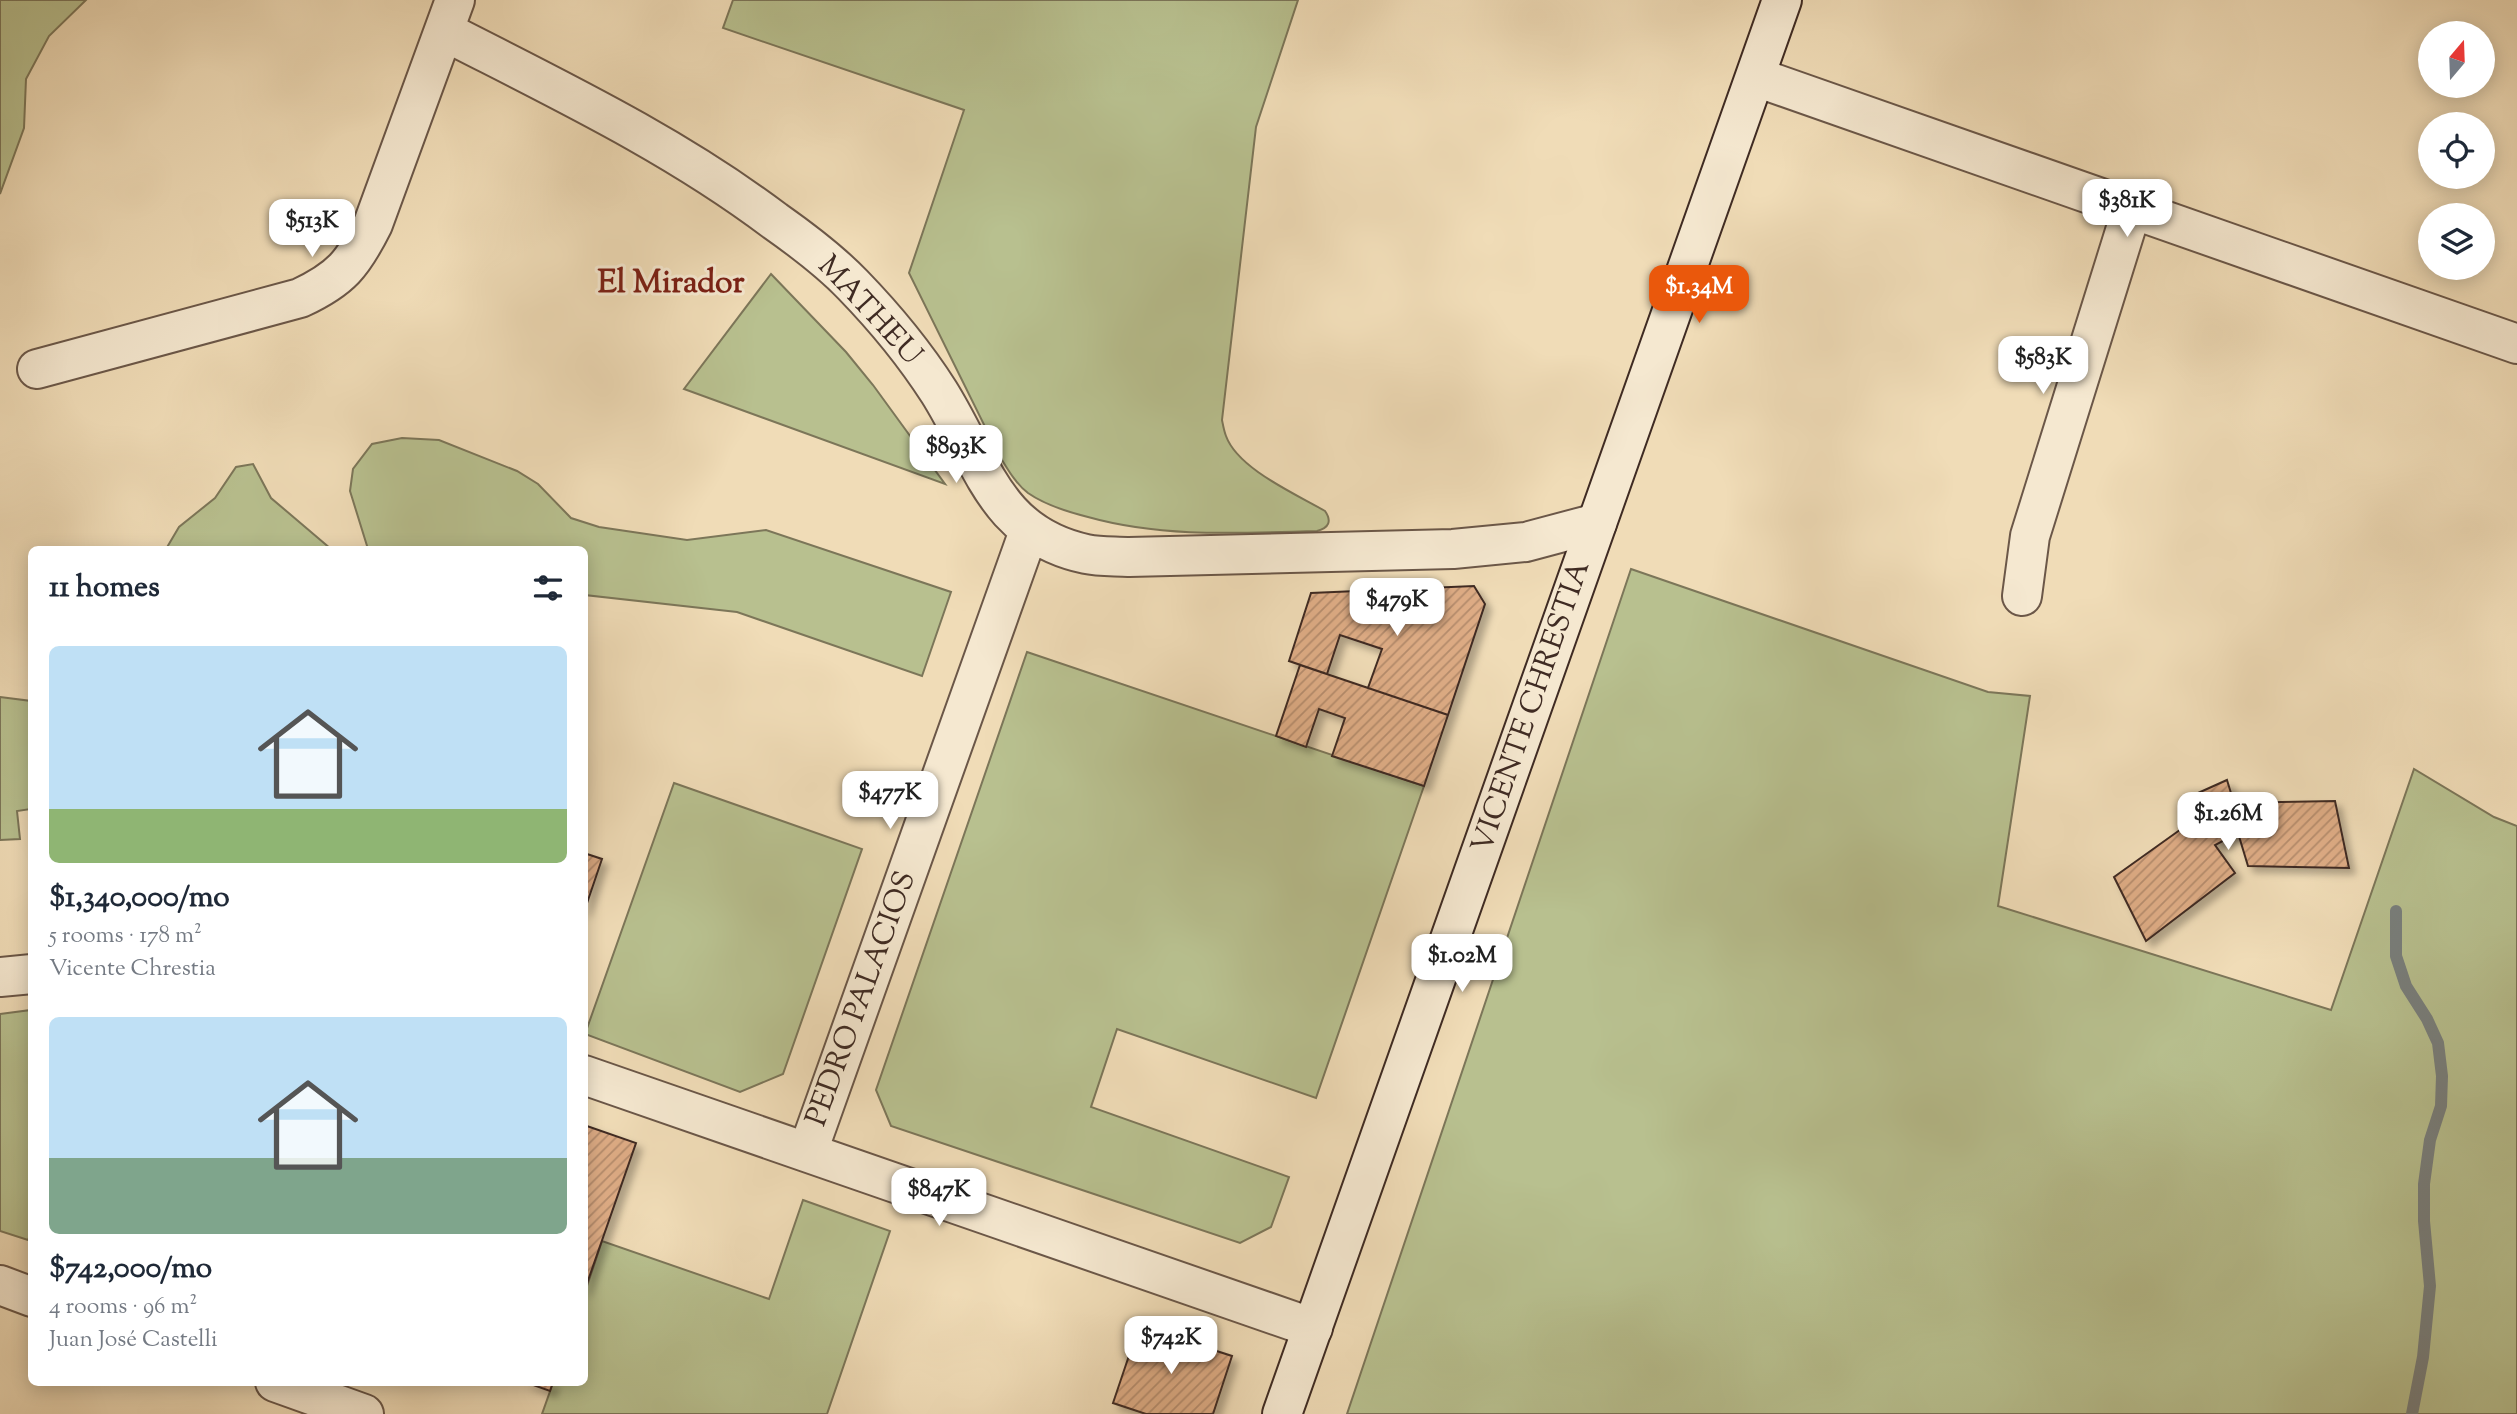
<!DOCTYPE html>
<html lang="en">
<head>
<meta charset="utf-8">
<style>
  :root { --surface:#fff; --page:#f6f6f7; --text:#1f2937; --muted:#747a83; --accent:#ea580c }
  body { margin:0; font-family:"Sorts Mill Goudy",serif; background:var(--page); color:var(--text); height:100vh; display:flex; flex-direction:column; font-size:26px; white-space:nowrap }
  * { box-sizing:border-box; margin:0 }
  p { font-size:23px; color:var(--muted) }
  .icon { flex:none; width:38px; height:38px; fill:none; stroke:currentColor; stroke-width:2; stroke-linecap:round; stroke-linejoin:round }
  .map { position:relative; flex:1; overflow:hidden }
  .side { position:absolute; left:28px; top:546px; width:560px; height:840px; display:flex; flex-direction:column; background:var(--surface); border-radius:10px; box-shadow:0 4px 18px #0003 }
  .side>* { flex:none }
  .needle { width:46px; rotate:19deg }
  .buttons { position:absolute; left:2418px; top:21px; display:grid; gap:14px }
  .buttons a { display:grid; place-items:center; width:77px; height:77px; border-radius:50%; background:var(--surface); box-shadow:0 4px 18px #0003; font-size:35px }
  .price { position:absolute; translate:-50% -60px; padding:0 16px; border-radius:14px; background:#fff; color:#222; font-size:23px; line-height:46px; filter:drop-shadow(0 2px 4px #0008) }
  .price::after { content:''; position:absolute; left:50%; top:42px; width:21px; height:16px; margin-left:-10px; background:inherit; clip-path:polygon(0 0,100% 0,50% 100%) }
  .price.selected { background:var(--accent); color:#fff }
  ul { padding:0; list-style:none }
  li { display:grid; align-content:center; gap:14px; height:371px; padding:0 21px }
  li span { display:grid; place-items:center; height:217px; border-radius:10px; color:#555 }
  li>.icon { margin-inline-start:auto }
  span .icon { width:126px; height:126px; fill:#fffc; stroke-width:1 }
  li b { font-size:30px }
  h2 { display:flex; justify-content:space-between; align-items:center; height:84px; padding:0 21px; font-size:30px }
  .map>svg:first-child { display:block }
</style>
</head>
<body>
<div class="map">
<svg width="2517" height="1414" viewBox="0 0 2517 1414">
  <defs>
    <pattern id="building-hatch" width="6" height="6" patternUnits="userSpaceOnUse" patternTransform="scale(1.75)"><rect width="6" height="6" fill="#deac85"/><path d="M-1 1l2-2M0 6l6-6M5 7l2-2" fill="none" stroke="#b58c6c"/></pattern>
    <filter id="shadow"><feDropShadow dx="6" dy="6" stdDeviation="3.5" flood-color="#0004"/></filter>
  </defs>
  <rect width="100%" height="100%" fill="#f0dcb7"/>
  <filter id="stains"><feTurbulence type="fractalNoise" baseFrequency=".00286" numOctaves="4"/><feColorMatrix values="0 0 0 0 .2 0 0 0 0 .09 0 0 0 0 .02 0 0 0 .5 -.17"/></filter>
  <radialGradient id="worn" r=".72"><stop offset=".6" stop-color="#630" stop-opacity="0"/><stop offset="1" stop-color="#630" stop-opacity=".3"/></radialGradient>
  <path fill="#b8c08f" stroke="#7c7659" stroke-width="2" d="M0 0H86L49 36 26 79 24 128 0 194Z
    M733 0H1298L1256 127 1222 420C1223 425 1224 431 1226 436 1238 469 1296 494 1325 511 1332 521 1329 528 1317 531 1240 533 1163 538 1088 517 1068 512 1045 505 1028 493 1015 483 1007 468 999 455L909 273 964 110 723 28Z
    M771 274 846 352 873 385 945 484 684 389Z
    M402 438 439 440 517 471 538 484 571 518 599 527 687 540 766 530 951 592 922 676 737 612 585 595 584 550 368 549 350 491 353 469 372 444Z
    M253 464 271 498 331 549H166L179 527 215 498 236 467Z
    M1631 569 1988 692 2030 696 1998 906 2331 1010 2414 769 2494 817 2517 826V1414H1347Z
    M1027 652 1424 786 1316 1098 1117 1029 1091 1107 1289 1177 1271 1227 1240 1243 891 1126 876 1090Z
    M0 697 31 701V809L17 811 20 839 0 840Z
    M674 783 862 849 783 1074 740 1092 585 1034Z
    M31 1010 32 1230 28 1240 0 1231V1014Z
    M803 1200 890 1231 827 1414H542L553 1383 584 1382 585 1292 602 1241 769 1299Z"/>
  <g fill="none" stroke-linecap="round" stroke-linejoin="round">
    <path stroke="#79807e" stroke-width="12" d="M2396 911V956L2406 986 2427 1019 2438 1043 2442 1076 2441 1106 2430 1140 2424 1184V1221L2430 1286 2423 1357 2412 1414"/>
  </g>
  <path fill="url(#building-hatch)" stroke="#3f2b23" stroke-width="2" filter="url(#shadow)" d="M1474 586 1485 604 1448 715 1368 688 1382 649 1340 635 1327 674 1289 661 1311 593Z
    M1300 665 1448 715 1424 786 1332 756 1345 718 1319 709 1306 747 1276 736Z
    M2227 780 2234 803 2335 801 2349 868 2248 866 2238 833 2215 845 2235 873 2146 941 2114 877 2198 817 2189 797Z
    M584 853 602 859 584 912Z
    M584 1125 636 1143 584 1292Z
    M1139 1326 1232 1356 1213 1414H1146L1113 1403Z
    M525 1382H553L550 1391Z"/>
  <g fill="none" stroke-linecap="round" stroke-linejoin="round">
    <defs>
      <path id="minor" d="M444 31C557 89 673 144 775 221 802 240 830 261 853 285 885 318 914 353 939 392 983 462 994 534 1086 554 1100 557 1115 556 1129 557L1453 549 1526 542 1597 523
        M1756 77 2517 344
        M37 369 300 298C341 279 353 264 373 224L455 0
        M2022 596 2030 536 2132 209
        M0 977 32 974
        M584 1075 1313 1328
        M808 1151 1029 531
        M0 1285 32 1297
        M275 1382 364 1414"/>
      <path id="secondary" d="M1282 1414 1782 0"/>
    </defs>
    <use href="#minor" stroke="#6b5748" stroke-width="42"/>
    <use href="#secondary" stroke="#3f2b23" stroke-width="42"/>
    <use href="#minor" stroke="#f5e8d0" stroke-width="38"/>
    <use href="#secondary" stroke="#f5e8d0" stroke-width="38"/>
  </g>
  <g text-anchor="middle" dominant-baseline="central" stroke-width="6" stroke-linejoin="round" paint-order="stroke">
    <g font-size="30" fill="#3f2b23" stroke="#f5e8d0">
      <text transform="translate(869 311) rotate(47)">MATHEU</text>
      <text transform="translate(1532 707) rotate(-71)">VICENTE CHRESTIA</text>
      <text transform="translate(862 999) rotate(-70)">PEDRO PALACIOS</text>
    </g>
    <g font-size="32" font-weight="bold" fill="#7a1f14" stroke="#f5e8d0">
      <text x="671" y="284">El Mirador</text>
    </g>
  </g>
  <rect width="100%" height="100%" filter="url(#stains)"/>
  <rect width="100%" height="100%" fill="url(#worn)"/>
</svg>
<div class="buttons">
<a><svg class="needle" viewBox="-14 -14 28 28"><path d="M0-13l5 13h-10z" fill="#e53935"/><path d="M0 13l5-13h-10z" fill="#747a83"/></svg></a>
<a><svg class="icon" aria-label="locate" viewBox="0 0 24 24"><circle cx="12" cy="12" r="6"/><path d="M12 2v4M12 18v4M2 12h4M18 12h4"/></svg></a>
<a><svg class="icon" aria-label="layers" viewBox="0 0 24 24"><path d="M12 4l9 5-9 5-9-5zM3 14l9 5 9-5"/></svg></a>
</div>
<b class="price" style="left:2127px;top:239px">$381K</b>
<b class="price" style="left:312px;top:259px">$513K</b>
<b class="price selected" style="left:1699px;top:325px">$1.34M</b>
<b class="price" style="left:2043px;top:396px">$583K</b>
<b class="price" style="left:956px;top:485px">$893K</b>
<b class="price" style="left:1397px;top:638px">$479K</b>
<b class="price" style="left:890px;top:831px">$477K</b>
<b class="price" style="left:2228px;top:852px">$1.26M</b>
<b class="price" style="left:1462px;top:994px">$1.02M</b>
<b class="price" style="left:939px;top:1228px">$847K</b>
<b class="price" style="left:1171px;top:1376px">$742K</b>
<section class="side">
<h2>11 homes<svg class="icon" aria-label="filters" viewBox="0 0 24 24"><path d="M4 7h16M4 17h16"/><circle cx="9" cy="7" r="2"/><circle cx="15" cy="17" r="2"/></svg></h2>
<ul>
<li><span style="background:linear-gradient(#bfe0f5 75%,#8fb573 0)"><svg class="icon" aria-label="home" viewBox="0 0 24 24"><path d="M3 11l9-7 9 7M6 9v11h12V9"/></svg></span><div><b>$1,340,000/mo</b><p>5 rooms · 178 m²</p><p>Vicente Chrestia</p></div></li>
<li><span style="background:linear-gradient(#bfe0f5 65%,#7fa58c 0)"><svg class="icon" aria-label="home" viewBox="0 0 24 24"><path d="M3 11l9-7 9 7M6 9v11h12V9"/></svg></span><div><b>$742,000/mo</b><p>4 rooms · 96 m²</p><p>Juan José Castelli</p></div></li>
</ul>
</section>
</div>
</body>
</html>
